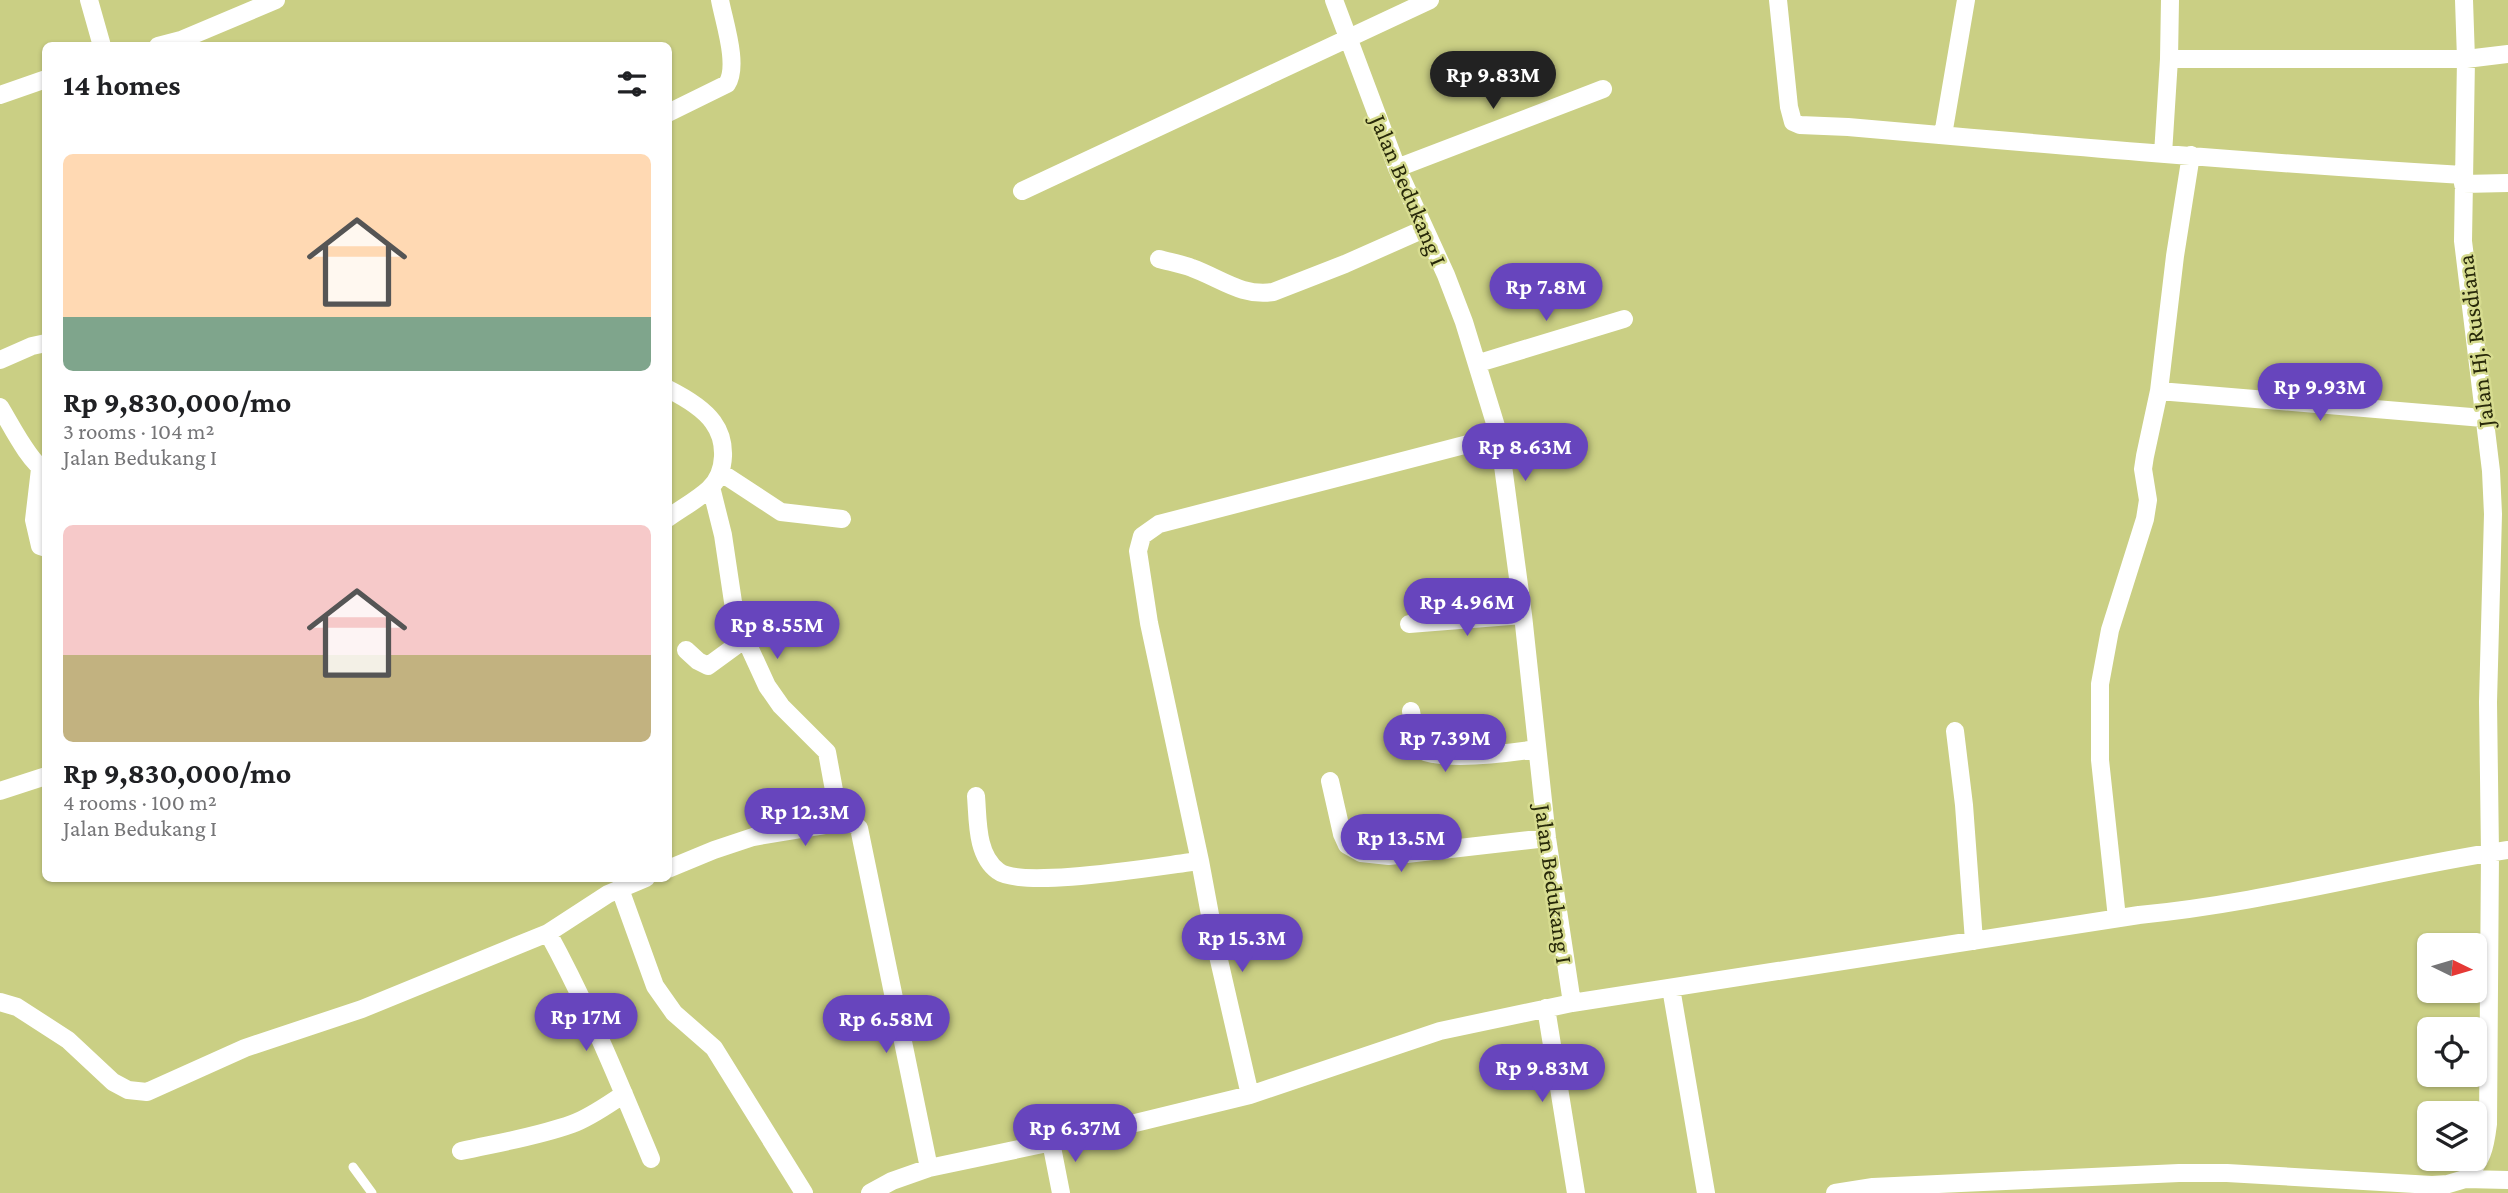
<!DOCTYPE html>
<html lang="en">
<head>
<meta charset="utf-8">
<style>
  :root { --surface:#fff; --page:#f6f6f6; --text:#202124; --muted:#757577; --accent:#6745bd }
  body { margin:0; font-family:"Crimson Pro",serif; background:var(--page); color:var(--text); height:100vh; display:flex; flex-direction:column; font-size:26px; white-space:nowrap }
  * { box-sizing:border-box; margin:0 }
  p { font-size:23px; color:var(--muted) }
  .icon { flex:none; width:38px; height:38px; fill:none; stroke:currentColor; stroke-width:2; stroke-linecap:round; stroke-linejoin:round }
  .map { position:relative; flex:1; overflow:hidden }
  .details { position:absolute; left:42px; top:42px; width:630px; height:840px; display:flex; flex-direction:column; background:var(--surface); border-radius:10px; box-shadow:0 2px 5px #0004 }
  .details>* { flex:none }
  .needle { width:46px; rotate:95deg }
  .tools { position:absolute; left:2417px; top:933px; display:grid; gap:14px }
  .tools a { display:grid; place-items:center; width:70px; height:70px; border-radius:10px; background:var(--surface); box-shadow:0 2px 5px #0004; font-size:35px }
  .price { position:absolute; translate:-50% -60px; padding:0 16px; border-radius:24px; background:var(--accent); color:#fff; font-size:23px; line-height:46px; filter:drop-shadow(0 2px 4px #0008) }
  .price::after { content:''; position:absolute; left:50%; top:42px; width:21px; height:16px; margin-left:-10px; background:inherit; clip-path:polygon(0 0,100% 0,50% 100%) }
  .price.selected { background:#222; color:#fff }
  ul { padding:0; list-style:none }
  li { display:grid; align-content:center; gap:14px; height:371px; padding:0 21px }
  li span { display:grid; place-items:center; height:217px; border-radius:10px; color:#555 }
  li>.icon { margin-inline-start:auto }
  span .icon { width:126px; height:126px; fill:#fffc; stroke-width:1 }
  li b { font-size:30px }
  h2 { display:flex; justify-content:space-between; align-items:center; height:84px; padding:0 21px; font-size:30px }
  .map>svg:first-child { display:block }
</style>
</head>
<body>
<div class="map">
<svg width="2508" height="1193" viewBox="0 0 2508 1193">
  <rect width="100%" height="100%" fill="#cacf84"/>
  <g fill="none" stroke-linecap="round" stroke-linejoin="round">
    <path stroke="#fff" stroke-width="9" d="M353 1167 372 1193"/>
    <path stroke="#fff" stroke-width="18" d="M89 0 102 46
      M1334 0 1397 168 1446 275 1464 322 1499 436 1523 615 1547 838 1572 1003
      M1778 0 1789 107 1793 122 1800 125 1848 127C2053 145 2258 163 2463 175
      M2464 0 2466 59 2463 241 2491 471 2493 514 2488 702 2490 853 2488 1124C2485 1149 2482 1160 2465 1179
      M158 46 181 40 276 0
      M2169 59H2466L2508 54
      M0 95 46 79
      M668 113 727 84C739 65 724 22 720 0
      M1943 135 1966 0
      M2163 154 2169 59 2170 0
      M1397 168 1603 89
      M2463 184 2508 183
      M1022 191 1430 0
      M1159 259C1170 262 1182 264 1192 268 1220 278 1242 297 1273 292L1345 264 1424 229
      M0 360 32 346 46 343
      M1479 363 1624 319
      M668 389C684 397 703 408 713 422 727 441 727 472 709 489 697 500 682 508 668 518
      M2159 391 2483 418
      M0 407C10 423 30 464 46 471
      M40 469 34 520 40 546 46 548
      M720 472 781 512 842 519
      M711 487 723 535 733 602 744 636 767 686 781 706 827 752 840 823
      M1409 624 1523 615
      M686 650 698 661 708 666 745 639
      M1411 711 1417 748C1437 763 1511 753 1536 749
      M1955 731 1964 805 1974 941
      M1330 781 1342 834 1347 845 1361 853 1389 856 1547 838
      M0 791 46 776
      M976 796C978 820 976 855 998 871 1022 890 1164 865 1200 861
      M668 869 714 850 753 837 849 821 859 828 929 1168
      M620 889 655 986 674 1013 714 1048 804 1193
      M2117 918 2100 760V684L2110 630 2145 519 2148 500 2143 469 2145 456 2159 391 2175 256 2191 155
      M548 933C588 1006 619 1082 651 1159
      M1671 988 1706 1193
      M0 1002 17 1007 68 1040 113 1082 128 1090 147 1092 245 1048 362 1009 548 933 608 894 646 878
      M1546 1008 1576 1193
      M1250 1095 1216 947 1200 861 1149 623 1138 551 1142 536 1159 524 1499 436
      M1051 1142 1061 1193
      M461 1151C497 1143 536 1137 572 1124 591 1117 607 1105 624 1094
      M870 1193 892 1181 929 1168 1090 1134 1250 1095 1440 1031 1572 1003 2139 915C2264 903 2384 869 2508 850
      M1835 1193 1873 1187 2179 1173H2227L2432 1185 2448 1184 2465 1179 2508 1180"/>
  </g>
  <g text-anchor="middle" dominant-baseline="central" stroke-width="5" stroke-linejoin="round" paint-order="stroke">
    <g font-size="24" fill="#28290a" stroke="#d7dc90">
      <text transform="translate(1409 190) rotate(67)">Jalan Bedukang I</text>
      <text transform="translate(2475 341) rotate(-97)">Jalan Hj. Rusdiana</text>
      <text transform="translate(1554 884) rotate(82)">Jalan Bedukang I</text>
    </g>
  </g>
</svg>
<div class="tools">
<a><svg class="needle" viewBox="-14 -14 28 28"><path d="M0-13l5 13h-10z" fill="#e53935"/><path d="M0 13l5-13h-10z" fill="#757577"/></svg></a>
<a><svg class="icon" aria-label="locate" viewBox="0 0 24 24"><circle cx="12" cy="12" r="6"/><path d="M12 2v4M12 18v4M2 12h4M18 12h4"/></svg></a>
<a><svg class="icon" aria-label="layers" viewBox="0 0 24 24"><path d="M12 4l9 5-9 5-9-5zM3 14l9 5 9-5"/></svg></a>
</div>
<b class="price selected" style="left:1493px;top:111px">Rp 9.83M</b>
<b class="price" style="left:1546px;top:323px">Rp 7.8M</b>
<b class="price" style="left:2320px;top:423px">Rp 9.93M</b>
<b class="price" style="left:1525px;top:483px">Rp 8.63M</b>
<b class="price" style="left:1467px;top:638px">Rp 4.96M</b>
<b class="price" style="left:777px;top:661px">Rp 8.55M</b>
<b class="price" style="left:1445px;top:774px">Rp 7.39M</b>
<b class="price" style="left:805px;top:848px">Rp 12.3M</b>
<b class="price" style="left:1401px;top:874px">Rp 13.5M</b>
<b class="price" style="left:1242px;top:974px">Rp 15.3M</b>
<b class="price" style="left:586px;top:1053px">Rp 17M</b>
<b class="price" style="left:886px;top:1055px">Rp 6.58M</b>
<b class="price" style="left:1542px;top:1104px">Rp 9.83M</b>
<b class="price" style="left:1075px;top:1164px">Rp 6.37M</b>
<section class="details">
<h2>14 homes<svg class="icon" aria-label="filters" viewBox="0 0 24 24"><path d="M4 7h16M4 17h16"/><circle cx="9" cy="7" r="2"/><circle cx="15" cy="17" r="2"/></svg></h2>
<ul>
<li><span style="background:linear-gradient(#ffd9b3 75%,#7fa58c 0)"><svg class="icon" aria-label="home" viewBox="0 0 24 24"><path d="M3 11l9-7 9 7M6 9v11h12V9"/></svg></span><div><b>Rp 9,830,000/mo</b><p>3 rooms · 104 m²</p><p>Jalan Bedukang I</p></div></li>
<li><span style="background:linear-gradient(#f6c9c9 60%,#c2b280 0)"><svg class="icon" aria-label="home" viewBox="0 0 24 24"><path d="M3 11l9-7 9 7M6 9v11h12V9"/></svg></span><div><b>Rp 9,830,000/mo</b><p>4 rooms · 100 m²</p><p>Jalan Bedukang I</p></div></li>
</ul>
</section>
</div>
</body>
</html>
